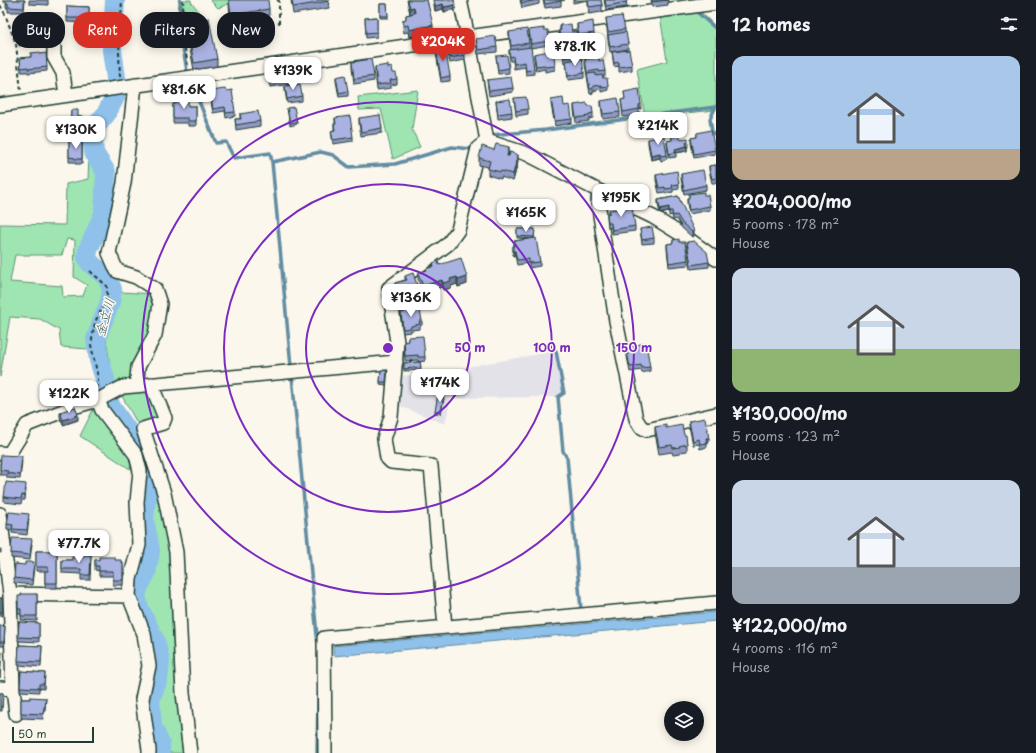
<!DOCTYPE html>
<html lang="en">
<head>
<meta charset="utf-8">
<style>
  :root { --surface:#171b24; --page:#242831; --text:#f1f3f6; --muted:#9ea1a6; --accent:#d93025 }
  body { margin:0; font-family:"Playpen Sans","Klee One",sans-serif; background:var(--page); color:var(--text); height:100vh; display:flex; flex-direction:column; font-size:15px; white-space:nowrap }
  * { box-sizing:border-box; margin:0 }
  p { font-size:13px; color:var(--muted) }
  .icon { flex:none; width:22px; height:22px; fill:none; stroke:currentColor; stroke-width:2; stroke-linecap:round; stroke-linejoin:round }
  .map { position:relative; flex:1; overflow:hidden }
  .sheet { display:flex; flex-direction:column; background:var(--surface); width:320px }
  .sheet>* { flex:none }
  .hud { position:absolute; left:12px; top:12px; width:380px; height:36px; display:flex; gap:8px }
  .controls { position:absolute; left:664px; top:701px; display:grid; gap:8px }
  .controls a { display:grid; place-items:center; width:40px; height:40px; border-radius:50%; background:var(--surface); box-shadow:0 2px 10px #0003; font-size:20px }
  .scale { position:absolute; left:12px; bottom:10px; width:82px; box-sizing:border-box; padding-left:4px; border:2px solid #1f3d34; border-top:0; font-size:11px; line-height:14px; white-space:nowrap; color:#1f3d34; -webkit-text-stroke:3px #fbf7ec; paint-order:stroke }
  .price { position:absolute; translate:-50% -34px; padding:0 9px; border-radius:8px; background:#fff; color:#222; font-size:13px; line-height:26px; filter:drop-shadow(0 1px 2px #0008) }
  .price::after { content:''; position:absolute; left:50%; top:24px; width:12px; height:9px; margin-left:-6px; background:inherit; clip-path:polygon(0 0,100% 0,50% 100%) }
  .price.active { background:var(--accent); color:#fff }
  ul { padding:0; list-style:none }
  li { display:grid; align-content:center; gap:8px; height:212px; padding:0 16px }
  li span { display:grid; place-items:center; height:124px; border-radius:12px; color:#555 }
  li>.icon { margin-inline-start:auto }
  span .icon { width:72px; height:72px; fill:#fffc; stroke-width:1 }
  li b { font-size:17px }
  h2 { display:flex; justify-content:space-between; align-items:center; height:48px; padding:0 16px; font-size:17px }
  .chip { padding:0 14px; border-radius:16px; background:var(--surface); box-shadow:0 2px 10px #0003; font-size:14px; line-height:36px }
  .chip.active { background:var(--accent); color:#fff }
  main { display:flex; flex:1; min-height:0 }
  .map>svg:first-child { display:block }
</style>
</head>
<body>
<main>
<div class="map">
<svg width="716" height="753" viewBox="0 0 716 753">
  <rect width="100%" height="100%" fill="#fbf7ec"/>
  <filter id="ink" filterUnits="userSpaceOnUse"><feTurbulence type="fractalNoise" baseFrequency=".025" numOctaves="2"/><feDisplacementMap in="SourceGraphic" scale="8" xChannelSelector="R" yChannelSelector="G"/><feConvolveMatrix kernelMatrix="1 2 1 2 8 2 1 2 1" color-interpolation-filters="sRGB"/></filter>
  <g filter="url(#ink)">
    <path fill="#e3e2e9" d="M556 351 564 393 558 397 451 398 445 424 397 405 399 376 428 374Z"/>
    <path fill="#9ee5b2" stroke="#5e9173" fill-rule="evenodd" d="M178 0H191V2L198 10 196 19 177 20 179 2Z
      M210 0H238L218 8Z
      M699 10 716 27V110L645 117 637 69 667 61 660 15Z
      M418 90 412 129 420 147 393 159 381 109 359 110 358 97Z
      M89 157 102 173 97 214 84 240 81 257 90 274 105 286 103 299 92 323 88 349 61 347 59 330 40 319 10 317 0 377V224L65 225 66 184 88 179ZM67 239 75 240 74 277 87 285 83 296 63 297 62 286 10 282 15 255H62Z
      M121 292 155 294 150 331 131 366 134 388 149 389 159 416 158 421 137 423 112 378 105 333Z
      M94 408 131 457 130 469 80 436Z
      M157 482 173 551 186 753H165L166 750 157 723 155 700 163 682 164 651 142 595 154 557 149 508Z"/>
    <path fill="#8fc1eb" stroke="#628ca2" d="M716 612V621L334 656 333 646Z"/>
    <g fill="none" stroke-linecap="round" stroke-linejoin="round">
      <path stroke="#628ca2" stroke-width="3.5" d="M180 0 181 3 178 19 187 71
        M697 12 716 29
        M191 82 216 143 226 142 234 158 270 153 272 162 321 152 333 155 349 167 395 164 452 147 470 149 475 144
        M716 106 710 119 712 132 716 135
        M491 135 546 130 715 107
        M272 162 291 366
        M556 351 564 393 558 397 563 451 567 458 581 609
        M292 376 318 646
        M317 753 318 696"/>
      <path stroke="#8fc1eb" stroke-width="20" d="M115 0 112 50 116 78 115 97 106 114 95 127 93 139 94 153 106 172 104 214 88 250 87 257 90 263 107 277 112 289 110 302 96 339 99 360 105 379V391L111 407 148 460 151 479 146 500 144 519 150 551 146 573 139 586 136 595 138 606 155 641 160 661 158 679 150 699 152 726 160 744V753"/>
      <defs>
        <path id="minor" d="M460 0 468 37 487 141
          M54 25V57L63 73 66 95
          M135 85 124 183 109 253 117 271 136 277 155 289 160 304 155 335 138 367 137 379 139 385
          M0 105 468 37 716 3
          M487 141 527 154 599 191 653 217 687 238 716 259
          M599 191 598 202 616 321 636 419 641 427 647 430 716 414
          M151 384 165 418 163 423 143 429 164 493 176 552 183 693 190 753
          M98 400 102 410 136 455 140 471 137 502 139 545 130 579 129 596 144 634 149 666 142 699 149 750V753
          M0 453 9 454 19 438 27 425 73 407 98 400 115 391 123 387 396 362
          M0 514 10 594 13 689 0 688
          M10 594 129 596
          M445 627 431 466 391 462 387 458 384 439 391 417 397 342 389 288 448 244 458 230 478 148 487 141
          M13 689 16 714
          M325 753 324 638 716 603"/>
      </defs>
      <use href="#minor" stroke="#1f3d34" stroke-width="16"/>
      <path stroke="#1f3d34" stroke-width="2" stroke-dasharray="4 3" stroke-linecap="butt" d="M182 0 184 4 180 18 188 66
        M277 0 279 1V24
        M0 5 5 14 16 44 21 91
        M120 77 119 53 122 0
        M90 271 107 286V299L95 322 91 345 98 377V387"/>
      <use href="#minor" stroke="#fbf7ec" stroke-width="13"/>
    </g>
    <path fill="#9299c2" stroke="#1f3d34" d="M3 0H25L24 12H8V8H6V2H3Z
      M29 0H48V5L29 4Z
      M229 0 269 9V16L231 22 229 6Z
      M291 0H328L329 8 293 14Z
      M407 0H427L433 32 409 37 408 32 404 33 403 27V20L406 19V15L410 14Z
      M433 0H454L455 9 444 12 443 9 435 11Z
      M520 0H539V4L522 8Z
      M543 0H565L561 1V6L545 8Z
      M573 0H601L602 5V12L589 14 588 6V0L573 3Z
      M604 0H626L627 7 606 10Z
      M651 0H668V5L652 7Z
      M380 4H387L388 18H380Z
      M67 6 89 7V21H84V23L67 22Z
      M377 17V37L366 38 365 18Z
      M606 18 625 29V33L628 44V49L610 52 608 40Z
      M186 22 217 59V66L194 70 186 29Z
      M577 24 594 33V37L593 38V39L599 53V61L605 71V76H603V78L608 86V90L601 92V89L593 91V93L590 94 585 64V59L594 58 593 55H589V58L584 59V56L582 57 580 44V40H579L577 28Z
      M560 25 572 32 577 38 580 59 584 73V78L568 80 566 62 564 63 562 47V42L572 40 560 42 559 35V30H560Z
      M17 28 40 39V43L19 46Z
      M529 30H544L549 41V45L531 48 529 34Z
      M509 32 529 43V47L534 69V74L526 75 525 67 514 69 513 61H510L509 54V50H511L509 37Z
      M476 39 497 47V52L478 54Z
      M448 48 465 55V60L450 63 448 52Z
      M436 49 450 76V81L441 82 436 53Z
      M612 52 632 65V70L619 72V66L614 67Z
      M31 53 40 54 47 67V71L28 73V72H21L20 58 31 57Z
      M534 54 550 55 555 66V70L545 72V69L536 71 534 58Z
      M496 56 509 68V73L498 74Z
      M352 62 374 76V81L354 84 352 67Z
      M375 67 388 68 397 79V84L391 85V88L377 90 375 72Z
      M268 69 291 79V84L270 87 268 74Z
      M336 77 348 91V96L339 97 336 81Z
      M487 80 513 88V92L489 96Z
      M285 86 302 96V101L287 103 285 90Z
      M210 91 235 112V116L226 118 225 111 213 113 210 96Z
      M624 92 641 104V109H639V114L623 117 621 100 625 99Z
      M514 98 528 109V114L516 116Z
      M551 100 564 106 572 119V123L555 126 551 104Z
      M496 101 512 112V117L498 119Z
      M601 101 620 112V117L603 119 601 105Z
      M173 104 188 106H196V126H188V123H173Z
      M574 105 588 106 593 113V118L589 119V121L576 123 574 110Z
      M287 108 297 122V124L290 126Z
      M71 110 78 116H83L82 164H75V162H69V141H70Z
      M240 114 260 121V126L236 130 235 119H240Z
      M335 118 353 137V141L333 144 331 131 334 130V124H335Z
      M359 118 382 128V133L361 136 359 123Z
      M697 133 715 150V154L694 158 691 143V138L697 137Z
      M672 136 688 142V147H687V151L676 153V157L669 158 667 145V141L672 140Z
      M648 139 667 155V159L661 161 660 158 651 160 648 144Z
      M509 154 518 162 513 181 501 177V179L488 175V167L479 165V158Z
      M716 165V183H712L709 170V166Z
      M681 174 706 185V190L684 194 681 179Z
      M656 175 679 184V189L673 190V192L665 194V192L659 193 656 180Z
      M689 194 704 195 710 206V210L689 214 687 203V198H689Z
      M678 196 694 236 692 237 682 228 677 219 673 220 672 215 669 216V212L660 214 658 204V200Z
      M609 210 635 226V231L612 234 611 227 608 228 607 218V214L609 213Z
      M517 229H535L534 238 540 262V266L529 268V263L517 265 515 255 513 256V246L514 245V241L530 239 517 238Z
      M640 229 654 238V243L642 244Z
      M673 240 679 242 688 260V265L669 267 667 249V244L673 243Z
      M687 242 709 262V267L691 269 687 247Z
      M433 263 439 265 467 284 458 287 457 284 451 286V288L443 290 442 287 423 293 418 280V273L426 270V269L433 267Z
      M405 276 418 293 410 295V297L399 300 395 288V283L405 280Z
      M404 309 417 310 422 321V325L420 326V329L411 330V332L403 333 401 318V313L404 312Z
      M408 337 425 357V361L418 362V360L405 361 404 342 408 341Z
      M626 347 650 367V371L642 373 641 370 630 372 626 351Z
      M420 362 421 370 404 371V363Z
      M381 370 387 371 386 385 380 384Z
      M444 398 441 414 435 413V411Z
      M60 412 78 420 63 425 60 417Z
      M689 421 709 442 707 443V447L700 449 699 444 693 445 689 426Z
      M655 427 666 428 684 435 687 444V451L680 452V454L673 455 672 452 659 454 655 433Z
      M22 461 20 479 7 478V475H0V462Z
      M26 489 25 500H22L21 504 4 502V497Z
      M29 519 27 535 12 533V530L7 529V524Z
      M32 544 30 560 11 558V553Z
      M36 551H57V588H45V571H36Z
      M91 555 90 580H81V574L62 573V560H72Z
      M95 560H115L123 562V585H113V576H99V571L95 570Z
      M34 567 32 585 14 583V578Z
      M37 594V621L21 620V614H18V609L21 596Z
      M0 598H2V616H0Z
      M19 622 39 623V642L18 641Z
      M0 626H5L4 646H0Z
      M19 645 42 646 41 667 18 665Z
      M21 671 45 673 44 689 39 688V692L20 691Z
      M0 693H3L2 711H0Z
      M46 698 45 711H44L43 719 21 718V699H30Z"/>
    <path fill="#777d9e" stroke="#1f3d34" d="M443 4V9L435 11V6Z
      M455 5V9L444 12V7Z
      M414 7V14L410 15V8Z
      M433 25V32L409 37V30Z
      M687 146V151L676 153 675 149Z
      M509 147V154L507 163V156Z
      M660 153V158L651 160V155Z
      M518 155V162L513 181V174Z
      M669 207V212L660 214V209Z
      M694 231V236L692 237V232Z
      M513 251H515V255L513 256Z
      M457 277V284L451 286V288L443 290V283L450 279Z
      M467 277V284L458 287V280Z
      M442 280V287L423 293V286Z
      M418 288V293L410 295V297L399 300V296L410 291Z
      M78 415V420L63 425V420Z
      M706 438H709V442L706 443Z"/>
    <path fill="#aab2e2" stroke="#1f3d34" d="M6 0H24V8L8 7V3H6Z
      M229 0H268L269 9 231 15Z
      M292 0H328L329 1 293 7Z
      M408 0H427L433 25 409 30 408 25 404 26 403 20 406 19V15L415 13 414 7 410 8Z
      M434 0H454L455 5 444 7 443 4 435 6Z
      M521 0H538L522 3Z
      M544 0H561V1L545 4Z
      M588 0H601L602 5 589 7Z
      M605 0H626L627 2 606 6Z
      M652 0H668L652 2Z
      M380 4H387L388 16H380Z
      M67 6 89 7V16H84V18H67Z
      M622 16 625 29 608 32 606 18Z
      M377 17V32L366 33 365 18Z
      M209 18 217 59 194 63 186 22Z
      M593 21 594 33 579 35 577 24Z
      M571 24 572 32 576 31 577 38H573L572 36 560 38 559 30H561L560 25Z
      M38 25 40 39 19 41 17 28Z
      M544 28V30H548L549 41 531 44 529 30Z
      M527 29 529 43 511 46 509 32Z
      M626 32 628 44 610 47 608 35Z
      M495 36 497 47 478 50 476 39Z
      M593 38V39H597L599 53 594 54 593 50 589 51V53L584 54V52H582L580 40Z
      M578 40 580 56 564 58 562 42Z
      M463 44 465 55 450 58 448 48Z
      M445 47 450 76 441 78 436 49Z
      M531 47 534 69 526 71 525 62 514 64 513 56 510 57 509 50Z
      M629 50 632 65 619 67V62L614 63 612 52Z
      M549 51 550 55H554L555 66 545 67V65L536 66 534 54Z
      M40 52V54L46 53 47 67 28 69V67L21 68 20 58 31 57V53Z
      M507 55 509 68 498 70 496 56Z
      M599 57V61L603 60 605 71 599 72V70L587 72 585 59Z
      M582 58 584 73 568 76 566 61Z
      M371 59 374 76 354 79 352 62Z
      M388 65V68L392 67 393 73H396L397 79 390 80 391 83 377 85 375 67Z
      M288 66 291 79 270 82 268 69Z
      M596 73V76L602 75 603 78H607L608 86 601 87V85L593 86V89H590L587 74Z
      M345 75 348 91 339 93 336 77Z
      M511 77 513 88 489 91 487 80Z
      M300 84 302 96 287 99 285 86Z
      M225 89 226 91 232 90 235 112 226 113 225 107 213 109 210 91Z
      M639 89 641 104 639 105V109L623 112 621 100 625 99 624 92Z
      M176 97H188V106H196V121H188V118H173V104H176Z
      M526 97 528 109 516 111 514 98Z
      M563 98 564 106 570 105 572 119 555 121 551 100Z
      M618 98 620 112 603 114 601 101Z
      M510 99 512 112 498 114 496 101Z
      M587 103 588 106H592L593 113 589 114V116L576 118 574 105Z
      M294 107 297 122 290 123 287 108Z
      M71 110H78V116H83V138H70Z
      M258 111 260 121 236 125 235 119H241L240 114Z
      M380 115 382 128 361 132 359 118Z
      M350 116 353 137 333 140 331 131 335 130 334 124H336L335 118Z
      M711 130 715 150 694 154 691 138 697 137V133Z
      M679 135 680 139 688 138V142H686L687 146 675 149 676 152 669 154 667 141 672 140V136Z
      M664 136 667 155 661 156 660 153 651 155 648 139Z
      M69 141H82V159H75V158L69 157Z
      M496 144 509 147 507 156H509L510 152 518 155 513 174 501 171V172L488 169 490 161 479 158 482 146 494 150Z
      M716 165V178L712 179 709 166Z
      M703 170 706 185 684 190 681 174Z
      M677 171 679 184 672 185 673 188 665 189V187L659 188 656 175Z
      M704 192V195H708L710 206 689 210 687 198H689V194Z
      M678 196 694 231 692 232 682 223 677 215 673 216 672 211H669V207L660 209 658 200Z
      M632 207 635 226 612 230 611 223H608L607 214 610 213 609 210Z
      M652 227 654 238 642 240 640 229Z
      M517 229H535L534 237 517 236Z
      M536 238 540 262 529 263V259L517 260 515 251H513V246L515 245 514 241Z
      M679 239V242H685L688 260 669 263 667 244 673 243V240Z
      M694 241 707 252 709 262 691 265 687 242Z
      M461 258 467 277 458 280 457 277 450 279 451 281 443 283 442 280 423 286 418 273 427 270 426 269 434 266 433 263 438 261 439 265Z
      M413 273 418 288 410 291V292L399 296 395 283 407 280 405 276Z
      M417 308V310H420L422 321H419L420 324 411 326V328L403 329 401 313 405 312 404 309Z
      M423 336 425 357H418V355L405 356 404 342 408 341V337Z
      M646 343 650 367 642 368 641 365 630 367 626 347Z
      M420 362 421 367 404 369V363Z
      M381 370 387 371 386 382H380Z
      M438 394 444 395 441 412 435 411Z
      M75 407 78 415 63 420 60 412Z
      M705 418 709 438H706L707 443 700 444 699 439 693 441 689 421Z
      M666 425V428L682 425 684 435H686L687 444 679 446 680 447 673 448 672 445 659 447 655 427Z
      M1 455 22 456 20 475 7 473 8 471 0 470Z
      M6 482 26 484 25 496 22 495 21 499 4 497Z
      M9 512 29 514 27 530 12 529 13 525 7 524Z
      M12 538 32 539 30 555 11 553Z
      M0 549H1V553H0Z
      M36 551H57V583H45V571H48V567H36Z
      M83 555H91L90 575H81V569H62V560H72V557H83Z
      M99 557H115V560H121V562H123V580H113V571H99V566H95V560H99Z
      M25 562H34L32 580 14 578 15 564 25 565Z
      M21 594H37V616H21V609H18V596H21Z
      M0 598H2V612H0Z
      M19 622 39 623V638L18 637Z
      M0 626H5L4 642H0Z
      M19 645 42 646 41 662 18 661Z
      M0 652H2L0 678Z
      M21 671 45 673 44 684H39V688L20 687Z
      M0 693H3L2 707H0Z
      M30 697 46 698 45 707H44L43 714 21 713V699H30Z"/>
  </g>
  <g fill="none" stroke="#7b2cbf" stroke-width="2">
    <circle cx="388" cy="348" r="82"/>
    <circle cx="388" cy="348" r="164"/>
    <circle cx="388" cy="348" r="246"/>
  </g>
  <g text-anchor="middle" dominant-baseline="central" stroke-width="3" stroke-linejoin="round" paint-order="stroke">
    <g font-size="13" font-style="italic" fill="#3b5e62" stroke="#fbf7ec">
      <text transform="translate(104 317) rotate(-74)">金立川</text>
    </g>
  </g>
  <circle cx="388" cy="348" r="6" fill="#7b2cbf" stroke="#fbf7ec" stroke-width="2"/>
  <g font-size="12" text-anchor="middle" font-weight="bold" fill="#7b2cbf" stroke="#fbf7ec" stroke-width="3" stroke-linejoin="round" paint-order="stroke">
    <text x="470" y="352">50 m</text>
    <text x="552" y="352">100 m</text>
    <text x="634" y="352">150 m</text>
  </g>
</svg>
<div class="controls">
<a><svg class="icon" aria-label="layers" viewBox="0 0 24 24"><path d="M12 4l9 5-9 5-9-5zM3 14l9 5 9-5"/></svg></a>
</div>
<div class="scale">50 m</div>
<b class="price active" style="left:443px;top:62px">¥204K</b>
<b class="price" style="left:575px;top:67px">¥78.1K</b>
<b class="price" style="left:293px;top:91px">¥139K</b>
<b class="price" style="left:184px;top:110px">¥81.6K</b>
<b class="price" style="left:658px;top:146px">¥214K</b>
<b class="price" style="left:76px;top:150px">¥130K</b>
<b class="price" style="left:621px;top:218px">¥195K</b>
<b class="price" style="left:526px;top:233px">¥165K</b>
<b class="price" style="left:411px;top:318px">¥136K</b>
<b class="price" style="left:440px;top:403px">¥174K</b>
<b class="price" style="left:69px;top:414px">¥122K</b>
<b class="price" style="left:79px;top:564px">¥77.7K</b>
<div class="hud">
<a class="chip">Buy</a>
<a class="chip active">Rent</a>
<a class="chip">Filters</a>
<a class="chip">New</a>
</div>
</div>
<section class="sheet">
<h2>12 homes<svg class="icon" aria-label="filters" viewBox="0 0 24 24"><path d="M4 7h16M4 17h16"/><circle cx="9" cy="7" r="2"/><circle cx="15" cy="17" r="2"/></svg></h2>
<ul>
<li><span style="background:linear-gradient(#a9c7e8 75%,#b9a48a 0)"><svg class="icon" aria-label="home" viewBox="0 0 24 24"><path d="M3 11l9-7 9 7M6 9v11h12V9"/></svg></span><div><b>¥204,000/mo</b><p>5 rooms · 178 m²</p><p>House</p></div></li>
<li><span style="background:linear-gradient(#c9d6e8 65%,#8fb573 0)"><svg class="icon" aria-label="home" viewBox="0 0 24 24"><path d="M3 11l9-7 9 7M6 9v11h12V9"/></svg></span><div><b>¥130,000/mo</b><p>5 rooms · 123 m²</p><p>House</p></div></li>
<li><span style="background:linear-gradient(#c9d6e8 70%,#9aa5b1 0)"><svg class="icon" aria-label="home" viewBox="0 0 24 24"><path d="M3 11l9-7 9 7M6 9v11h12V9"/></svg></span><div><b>¥122,000/mo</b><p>4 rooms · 116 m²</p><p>House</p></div></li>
</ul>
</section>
</main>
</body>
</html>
